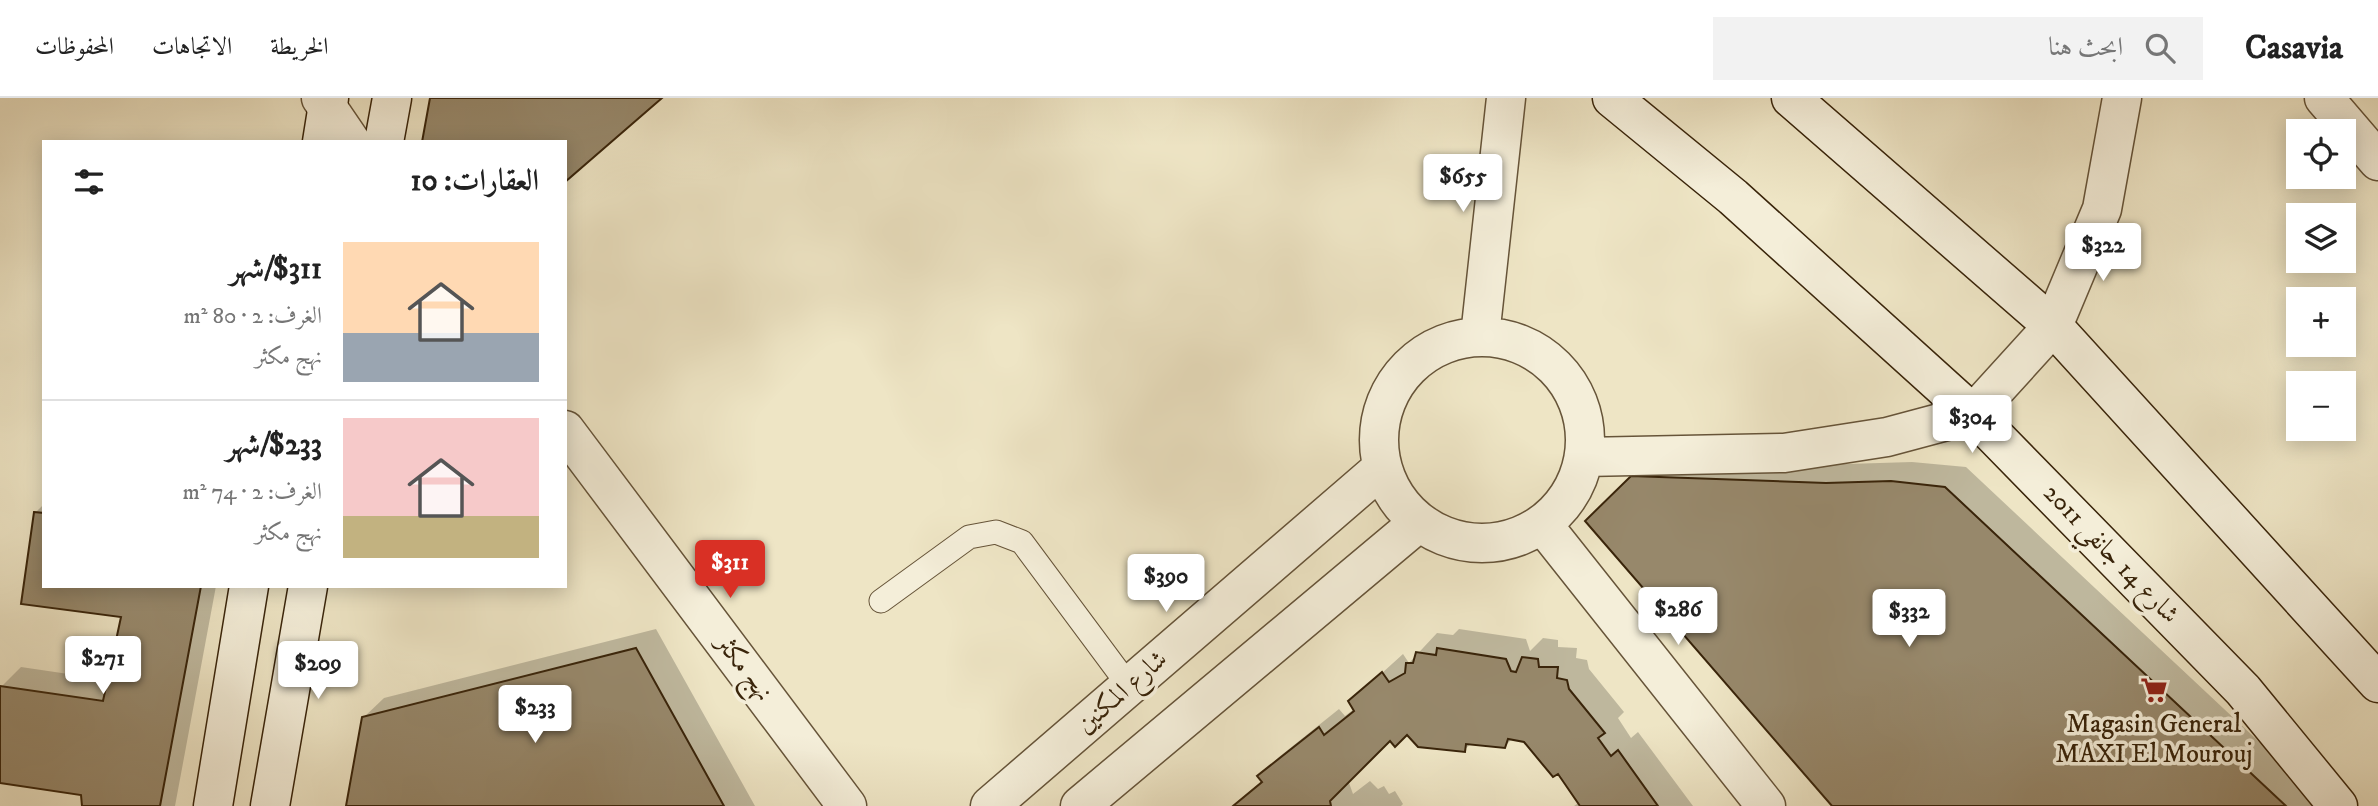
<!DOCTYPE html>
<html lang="ar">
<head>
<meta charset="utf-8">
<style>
  :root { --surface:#fff; --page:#f2f2f2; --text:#222; --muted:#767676; --line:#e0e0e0; --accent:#d93025 }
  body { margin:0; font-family:"IM FELL DW Pica",Amiri,serif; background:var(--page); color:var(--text); direction:rtl; height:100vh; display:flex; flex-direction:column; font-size:26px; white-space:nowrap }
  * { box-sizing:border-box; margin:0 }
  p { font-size:23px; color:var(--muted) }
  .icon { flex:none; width:38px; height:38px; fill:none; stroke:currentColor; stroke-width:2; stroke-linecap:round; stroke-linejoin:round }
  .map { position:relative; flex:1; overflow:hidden; direction:ltr }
  .panel { position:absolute; left:42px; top:42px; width:525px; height:448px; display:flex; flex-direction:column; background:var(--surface); border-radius:0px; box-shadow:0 4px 18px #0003; direction:rtl }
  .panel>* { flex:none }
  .fabs { position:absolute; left:2286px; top:21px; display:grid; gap:14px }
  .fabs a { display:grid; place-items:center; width:70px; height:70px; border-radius:0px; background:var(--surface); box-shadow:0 4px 18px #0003; font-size:35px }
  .price { position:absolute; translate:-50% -60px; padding:0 16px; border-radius:7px; background:#fff; color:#222; font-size:23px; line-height:46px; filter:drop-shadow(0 2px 4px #0008) }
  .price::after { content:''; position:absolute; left:50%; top:42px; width:21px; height:16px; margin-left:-10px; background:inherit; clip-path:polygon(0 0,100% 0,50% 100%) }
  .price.on { background:var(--accent); color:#fff }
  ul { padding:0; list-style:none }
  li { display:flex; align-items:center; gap:21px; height:175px; padding:0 28px }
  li+li { border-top:2px solid var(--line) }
  li span { display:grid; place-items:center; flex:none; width:196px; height:140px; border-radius:0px; color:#555 }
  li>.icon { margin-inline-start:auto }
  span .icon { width:84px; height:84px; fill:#fffc; stroke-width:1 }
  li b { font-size:30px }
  h2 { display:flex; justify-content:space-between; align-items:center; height:84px; padding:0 28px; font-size:30px }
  header { display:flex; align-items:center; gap:42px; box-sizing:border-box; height:98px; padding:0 35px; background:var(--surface); border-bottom:2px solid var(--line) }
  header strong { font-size:33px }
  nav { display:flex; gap:38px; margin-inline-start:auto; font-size:24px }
  .search { width:490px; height:63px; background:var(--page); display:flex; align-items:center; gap:18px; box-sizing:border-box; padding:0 24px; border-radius:0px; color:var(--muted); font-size:26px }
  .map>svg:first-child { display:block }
</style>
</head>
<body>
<header>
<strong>Casavia</strong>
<div class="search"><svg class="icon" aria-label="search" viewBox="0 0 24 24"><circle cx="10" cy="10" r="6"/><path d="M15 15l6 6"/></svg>ابحث هنا</div>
<nav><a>الخريطة</a><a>الاتجاهات</a><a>المحفوظات</a></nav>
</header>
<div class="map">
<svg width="2378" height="708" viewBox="0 0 2378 708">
  <rect width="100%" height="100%" fill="#eee5c5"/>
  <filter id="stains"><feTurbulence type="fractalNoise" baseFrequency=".00286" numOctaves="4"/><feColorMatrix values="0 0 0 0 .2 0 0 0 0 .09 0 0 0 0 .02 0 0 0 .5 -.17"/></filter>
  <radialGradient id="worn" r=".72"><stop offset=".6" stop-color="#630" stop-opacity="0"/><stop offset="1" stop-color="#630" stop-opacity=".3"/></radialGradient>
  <path fill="#0003" d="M1653 359 1847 366 1912 364 1966 369 2319 700 2321 708H1835L1607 403Z
    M44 406V488H216L175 708H84L83 695 0 684 1 589 21 569 109 582 123 517 23 505 36 414Z
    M656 531 755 708H347L363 620 384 600Z
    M1459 531 1526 541 1530 553 1543 540 1558 542V549L1577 550 1576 560 1587 562 1589 571 1624 614 1618 620 1631 640 1638 634 1693 708H1574L1580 704 1559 674 1525 642 1513 640 1505 648 1472 645 1464 652 1407 635 1390 640 1348 682 1353 696 1370 683 1378 691 1384 688 1389 696 1395 693 1403 706 1401 708H1233L1263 682 1259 678 1279 659 1339 611 1345 618 1354 611 1350 604 1403 556 1409 565 1437 535 1453 537Z"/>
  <path fill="#97886b" stroke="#39240a" stroke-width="2" d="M430 0H662L565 84V44H422Z
    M1631 378 1826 385 1891 383 1945 389 2286 708H1832L1585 423Z
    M34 414 44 415V488H201L160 708H82L81 697 0 685V588L103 603 121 519 21 506Z
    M636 550 724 708H346L362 619Z
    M1437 550 1506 561 1511 573 1516 574 1522 559 1538 561 1539 569H1558L1557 580 1567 582 1569 591 1605 635 1598 640 1611 658 1618 652 1658 708H1580L1558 676 1553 679 1524 644 1508 641 1505 650 1466 646 1465 654 1418 649 1407 637 1395 649 1390 643 1330 703 1331 708H1233L1262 684 1257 678 1319 629 1324 637 1354 613 1348 603 1382 574 1389 584 1405 575 1406 565H1413L1416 554 1436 557Z"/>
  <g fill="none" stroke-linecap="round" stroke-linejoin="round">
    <defs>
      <path id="lane" d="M881 503 969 439 996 434 1022 444 1129 588"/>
      <path id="street" d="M321 0 351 44
        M2324 0 2378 63
        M1480 238 1506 0
        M1379 342a103 103 0 1 1 206 0a103 103 0 1 1-206 0Z
        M565 332 847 708
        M1584 359 1784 355 1887 339 1973 316 2053 228 2102 111 2122 0
        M1543 427 1766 708
        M990 708 1382 370
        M1080 708 1418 425"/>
      <path id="secondary" d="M1612 0 1733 99 1973 316 2243 592 2338 708
        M1791 0 2053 228 2378 585
        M322 44 329 0
        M384 44 392 0
        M213 708 249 488
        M270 708 308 488"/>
    </defs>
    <use href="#lane" stroke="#665439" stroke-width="25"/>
    <use href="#street" stroke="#665439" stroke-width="41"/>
    <use href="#secondary" stroke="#39240a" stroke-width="41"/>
    <use href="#lane" stroke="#f4eed9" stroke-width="23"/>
    <use href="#street" stroke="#f4eed9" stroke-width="38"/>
    <use href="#secondary" stroke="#f4eed9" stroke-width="38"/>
  </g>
  <defs>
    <symbol id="supermarket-bare" viewBox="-9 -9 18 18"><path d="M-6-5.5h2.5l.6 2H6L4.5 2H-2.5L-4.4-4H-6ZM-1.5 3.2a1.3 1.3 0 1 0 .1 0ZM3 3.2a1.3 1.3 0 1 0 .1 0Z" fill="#8f2418" stroke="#f4eed9" stroke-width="2.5" paint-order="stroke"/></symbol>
  </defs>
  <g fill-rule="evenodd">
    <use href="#supermarket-bare" x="2135" y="573" width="38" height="38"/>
  </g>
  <g text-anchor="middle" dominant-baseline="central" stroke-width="7" stroke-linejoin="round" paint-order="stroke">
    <g font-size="26" fill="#39240a" stroke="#f4eed9">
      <text transform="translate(2111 456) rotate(46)">شارع 14 جانفي 2011</text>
      <text transform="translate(744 570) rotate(53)">نهج مكثر</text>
      <text transform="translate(1122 594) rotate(-41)">شارع المكنين</text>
    </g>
    <g font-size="26" fill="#39240a" stroke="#f4eed9">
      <text x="2154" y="626">Magasin General<tspan x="2154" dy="30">MAXI El Mourouj</tspan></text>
    </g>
  </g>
  <rect width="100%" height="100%" filter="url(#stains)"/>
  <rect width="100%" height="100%" fill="url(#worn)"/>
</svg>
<div class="fabs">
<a><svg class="icon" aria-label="locate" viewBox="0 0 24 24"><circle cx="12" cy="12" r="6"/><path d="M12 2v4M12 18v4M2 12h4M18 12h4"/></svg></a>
<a><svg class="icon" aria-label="layers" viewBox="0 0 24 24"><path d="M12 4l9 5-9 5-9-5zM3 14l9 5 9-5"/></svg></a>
<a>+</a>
<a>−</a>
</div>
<b class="price" style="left:1463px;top:116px">$655</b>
<b class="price" style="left:2103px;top:185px">$322</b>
<b class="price" style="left:1972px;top:357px">$304</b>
<b class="price on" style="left:730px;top:502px">$311</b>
<b class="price" style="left:1166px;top:516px">$390</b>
<b class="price" style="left:1678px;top:549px">$286</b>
<b class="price" style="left:1909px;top:551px">$332</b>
<b class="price" style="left:103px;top:598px">$271</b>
<b class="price" style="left:318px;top:603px">$209</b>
<b class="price" style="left:535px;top:647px">$233</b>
<section class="panel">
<h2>العقارات: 10<svg class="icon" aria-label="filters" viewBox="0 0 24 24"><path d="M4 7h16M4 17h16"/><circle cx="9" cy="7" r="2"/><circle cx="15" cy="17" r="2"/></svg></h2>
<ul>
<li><span style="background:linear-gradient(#ffd9b3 65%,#9aa5b1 0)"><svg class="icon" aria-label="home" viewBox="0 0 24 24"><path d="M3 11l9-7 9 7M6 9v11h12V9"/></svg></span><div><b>$311/شهر</b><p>الغرف: 2 · 80 m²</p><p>نهج مكثر</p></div></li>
<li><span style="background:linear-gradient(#f6c9c9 70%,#c2b280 0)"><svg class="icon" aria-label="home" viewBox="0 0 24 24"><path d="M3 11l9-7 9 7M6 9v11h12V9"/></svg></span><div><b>$233/شهر</b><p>الغرف: 2 · 74 m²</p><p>نهج مكثر</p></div></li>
</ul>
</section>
</div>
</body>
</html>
